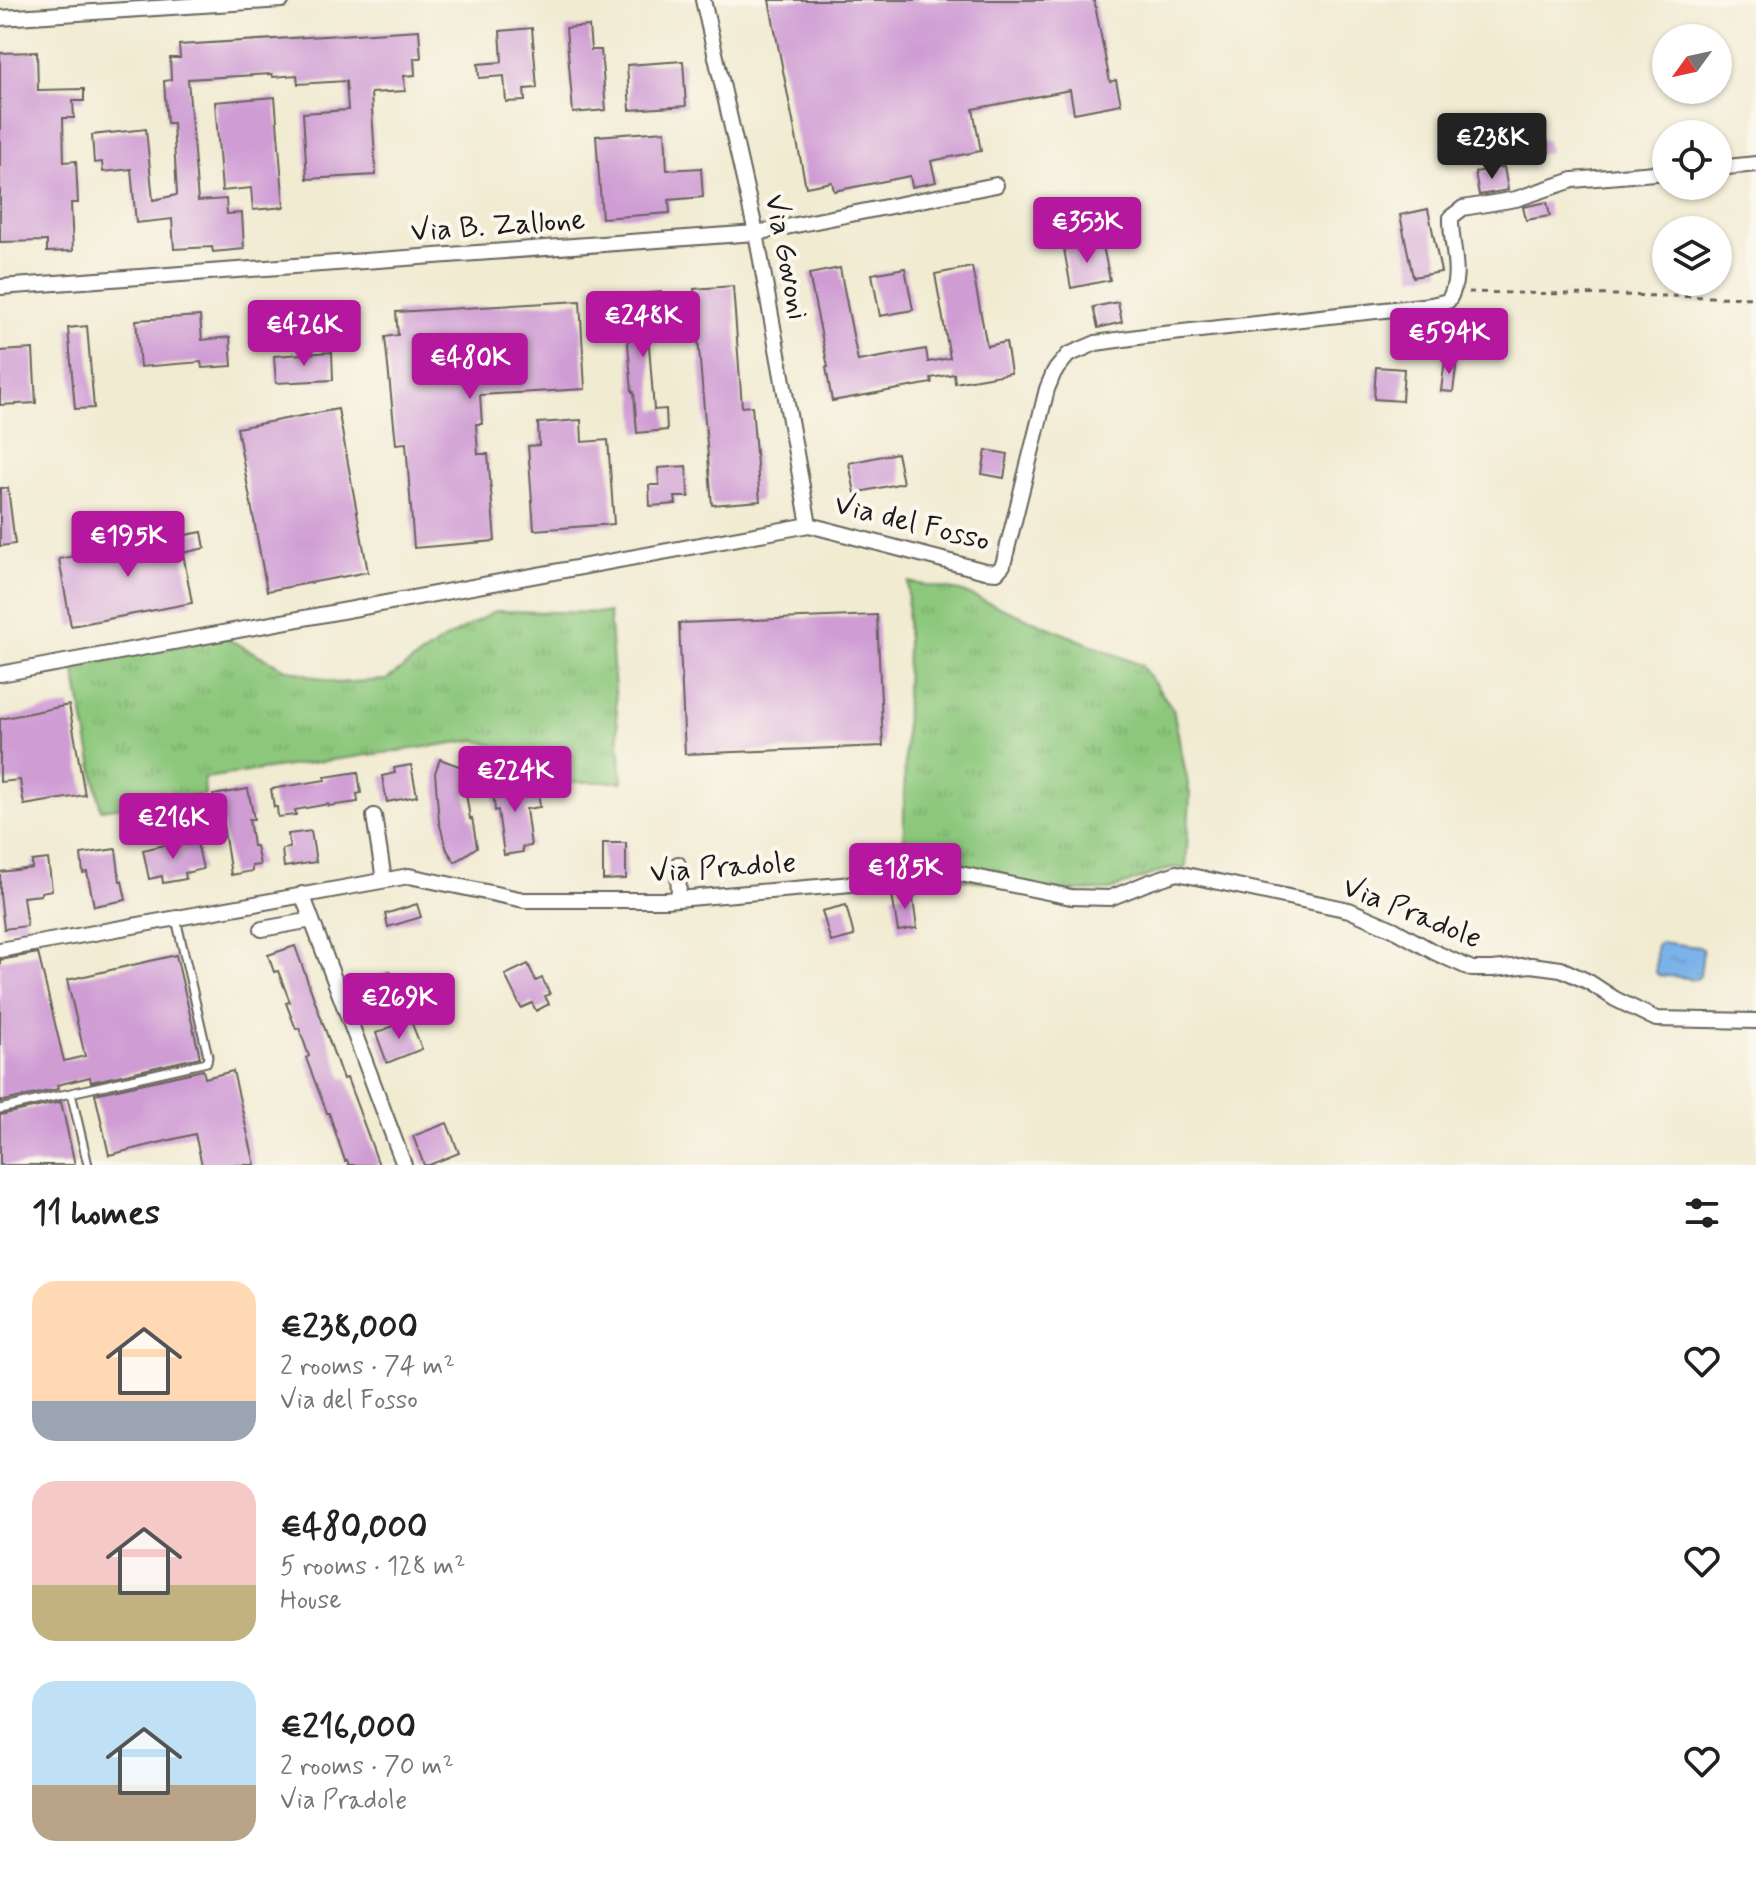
<!DOCTYPE html>
<html lang="en">
<head>
<meta charset="utf-8">
<style>
  :root { --surface:#fff; --page:#f6f6f6; --text:#222; --muted:#767676; --accent:#b5179e }
  body { margin:0; font-family:Mynerve,sans-serif; background:var(--page); color:var(--text); height:100vh; display:flex; flex-direction:column; font-size:30px; white-space:nowrap }
  * { box-sizing:border-box; margin:0 }
  p { font-size:26px; color:var(--muted) }
  .icon { flex:none; width:44px; height:44px; fill:none; stroke:currentColor; stroke-width:2; stroke-linecap:round; stroke-linejoin:round }
  .map { position:relative; height:1165px; overflow:hidden }
  .side { display:flex; flex-direction:column; background:var(--surface); flex:1 }
  .side>* { flex:none }
  .needle { width:52px; rotate:237deg }
  .fabs { position:absolute; left:1652px; top:24px; display:grid; gap:16px }
  .fabs a { display:grid; place-items:center; width:80px; height:80px; border-radius:50%; background:var(--surface); box-shadow:0 2px 6px #0004; font-size:40px }
  .price { position:absolute; translate:-50% -68px; padding:0 18px; border-radius:8px; background:var(--accent); color:#fff; font-size:26px; line-height:52px; filter:drop-shadow(0 2px 4px #0008) }
  .price::after { content:''; position:absolute; left:50%; top:48px; width:24px; height:18px; margin-left:-12px; background:inherit; clip-path:polygon(0 0,100% 0,50% 100%) }
  .price.current { background:#222; color:#fff }
  ul { padding:0; list-style:none }
  li { display:flex; align-items:center; gap:24px; height:200px; padding:0 32px }
  li span { display:grid; place-items:center; flex:none; width:224px; height:160px; border-radius:24px; color:#555 }
  li>.icon { margin-inline-start:auto }
  span .icon { width:96px; height:96px; fill:#fffc; stroke-width:1 }
  li b { font-size:34px }
  h2 { display:flex; justify-content:space-between; align-items:center; height:96px; padding:0 32px; font-size:34px }
  .map>svg:first-child { display:block }
</style>
</head>
<body>
<div class="map">
<svg width="1756" height="1165" viewBox="0 0 1756 1165">
  <defs>
    <pattern id="grass-tufts" width="24" height="20" patternUnits="userSpaceOnUse" patternTransform="scale(2)"><rect width="24" height="20" fill="#8cc77b"/><path d="M3 7l-1-3M5 7V3M7 7l1-3M15 17l-1-3M17 17v-4M19 17l1-3" fill="none" stroke="#78aa6a"/></pattern>
    <pattern id="water-ripples" width="26" height="14" patternUnits="userSpaceOnUse" patternTransform="scale(2)"><rect width="26" height="14" fill="#7bb2ea"/><path d="M2 4q2-2 4 0t4 0M15 11q2-2 4 0t4 0" fill="none" stroke="#6a98c8"/></pattern>
  </defs>
  <rect width="100%" height="100%" fill="#fbf7ec"/>
  <filter id="ink" filterUnits="userSpaceOnUse"><feTurbulence type="fractalNoise" baseFrequency=".0125" numOctaves="2"/><feDisplacementMap in="SourceGraphic" scale="16" xChannelSelector="R" yChannelSelector="G"/><feConvolveMatrix kernelMatrix="1 2 1 2 8 2 1 2 1" color-interpolation-filters="sRGB"/></filter>
  <filter id="wash" filterUnits="userSpaceOnUse"><feTurbulence type="fractalNoise" baseFrequency=".006" numOctaves="4" result="noise"/><feDisplacementMap in="SourceGraphic" scale="32" xChannelSelector="R" yChannelSelector="G"/><feGaussianBlur stdDeviation="1.8" result="paint"/><feColorMatrix in="noise" values="0 0 0 0 0 0 0 0 0 0 0 0 0 0 0 0 0 1.4 0 .05"/><feComposite in="paint" operator="in"/></filter>
  <g filter="url(#wash)">
    <rect width="100%" height="100%" fill="#f1ebd2"/>
    <path fill="url(#grass-tufts)" stroke="#54724c" stroke-width="2" d="M908 582 960 591 1141 665 1173 709 1190 794 1186 868H1170L1110 890 1069 891 903 873Z
      M495 611 609 613 622 782H557V764L476 740 204 778 205 795 101 810 74 667 224 637 284 668 336 683 386 680 440 642Z"/>
    <path fill="url(#water-ripples)" stroke="#4c6783" stroke-width="2" d="M1660 942 1699 947 1703 950 1700 976 1697 979 1658 975 1656 972V945Z"/>
    <g id="blocks">
      <path fill="#cf9cd4" d="M769 0H1094L1110 82 1116 80 1121 104 1074 113 1070 90 973 109 981 151 931 161 936 182 912 187 910 176 834 191 832 182 806 187Z
        M589 26 591 50H601L606 110 573 113 566 28Z
        M532 28 537 88 524 89 525 101 506 102 504 76 479 78 478 64 502 62 500 31Z
        M419 30 421 58H414L415 75 404 76 405 91 371 93 376 175 307 179 303 113 348 110 346 81 298 84 297 75 273 77 272 74 188 79 198 201 226 199 227 214 242 213 244 249 213 252 212 247 174 249 172 219 136 223 131 169 103 172 102 162 94 163 92 135 146 129 153 200 177 195 173 123H167L164 81 171 80 170 58H180L179 45Z
        M37 52 38 90 84 89V101H73L74 118H63L64 162 76 161 78 203H71L73 251 47 252V241L0 242V53Z
        M683 61 686 106 630 110 627 65Z
        M275 97 284 207 253 210 251 188 222 191 215 102Z
        M665 131 667 170 701 168 703 197 669 200 670 213 602 218 596 136Z
        M1547 139 1549 152 1531 155 1529 142Z
        M1504 167 1508 190 1479 195 1475 172Z
        M1547 202 1550 216 1526 220 1523 207Z
        M1428 209 1441 272 1413 277 1400 215Z
        M1102 241 1110 280 1071 288 1064 249Z
        M972 267 987 346 1006 342 1011 373 955 383 954 374 931 378 932 383 832 401 826 367H828L809 274 840 268 858 361 926 349 928 362 950 358 935 274Z
        M905 268 913 310 880 316 872 274Z
        M733 286 742 407 752 406 760 501 712 505 694 289Z
        M661 292 664 319 647 320 654 410 666 409 667 430 637 433 634 392H632L624 295Z
        M580 301 585 389 480 395 482 424H476L478 454H488L495 541 414 548 406 443 396 444 385 337 398 335 396 312Z
        M1118 302 1122 322 1098 328 1093 307Z
        M200 316 202 340 230 337 232 366 202 368 201 362 140 367 136 320Z
        M87 326 94 408 75 409 68 328Z
        M33 349 36 403 0 405V351Z
        M332 352 333 380 276 383 274 356Z
        M1445 359 1457 360 1453 392 1441 391Z
        M1376 367 1404 369 1402 401 1374 399Z
        M338 409 368 572 267 591 237 428Z
        M581 420 582 442 608 440 614 524 534 530 528 446 539 445 538 423Z
        M986 450 1008 454 1004 478 982 474Z
        M897 453 903 483 855 493 849 463Z
        M686 466 689 497H675L676 504 650 506 649 485H659L658 468Z
        M0 488H8L15 544 0 546Z
        M202 532 205 548 183 553 192 603 71 626 59 559Z
        M877 615 883 746 685 754 679 623Z
        M69 705 85 795 24 805 20 780 0 782V719Z
        M440 759 467 769 470 793H466L470 819 472 818 477 847 455 862 447 850 439 822 435 773Z
        M411 765 417 796 387 802 382 776 395 773 394 768Z
        M358 772 361 793 357 794 358 802 329 806 328 804 295 810 296 815 278 817 277 807H274L271 789 325 780V777Z
        M537 782 540 807 526 809 531 846 522 847 523 852 504 855 498 810 495 811 493 788Z
        M248 789 254 819H249L253 846H256L260 865 252 866V871L231 875 223 824 219 825 213 795Z
        M311 831 316 862 284 867 282 849 290 848 288 834Z
        M196 838 203 869 185 873 186 879 163 883 162 876 149 879 143 850Z
        M603 843H626V879L603 880Z
        M116 849 120 881H122L126 900 94 906 87 872 83 873 81 854Z
        M48 859 52 890 41 892V895L23 897 27 926 4 929 0 894V872L32 868V861Z
        M912 892 917 928 898 931 892 895Z
        M417 904 421 917 388 927 385 914Z
        M846 905 854 936 831 942 822 911Z
        M295 946 343 1079 347 1078 379 1165H349L347 1160 345 1161 329 1113H327L312 1074 306 1058 309 1056 299 1028 296 1029 286 1003 290 1002 278 971 274 972 268 955Z
        M38 953 64 1061 85 1056 67 980 176 955 200 1057 91 1082 90 1077 57 1085 58 1089 0 1102V960Z
        M528 964 536 981 542 978 550 994 545 996 549 1004 536 1011 532 1003 521 1008 505 975Z
        M390 971 401 999 370 1012 359 985Z
        M410 1019 422 1049 387 1063 376 1033Z
        M203 1070 205 1078 233 1071 255 1165H202L195 1134 109 1155 95 1094Z
        M61 1102 75 1165H0V1115Z
        M447 1123 459 1153 429 1165H424L413 1136Z"/>
    </g>
  </g>
  <g filter="url(#ink)">
    <use href="#blocks" fill-opacity="0" stroke="#67645c" stroke-width="2"/>
    <g fill="none" stroke-linecap="round" stroke-linejoin="round">
      <defs>
        <path id="lane" d="M71 1093 88 1165
          M0 1109 207 1062 208 1056 176 919"/>
        <path id="street" d="M703 0 756 233 809 525
          M0 18 282 0
          M1718 168 1756 164
          M0 287 756 233 996 185
          M0 674 809 525 985 571 997 572 1003 565 1047 389 1054 372 1068 355 1096 343 1145 336 1431 305 1448 301C1464 276 1450 245 1451 217L1463 208 1516 199 1573 180 1666 172
          M374 816 384 880
          M896 851 897 879
          M678 864 679 899
          M302 894 404 1165
          M262 929 312 920
          M0 950 409 876 524 900H666L841 885 956 873 1071 897 1110 898 1147 883 1177 873 1349 910 1395 930 1434 952 1472 969H1493L1531 965 1561 969 1589 982 1615 999 1656 1019 1756 1021"/>
      </defs>
      <use href="#lane" stroke="#67645c" stroke-width="11"/>
      <use href="#street" stroke="#67645c" stroke-width="18"/>
      <path stroke="#67645c" stroke-width="3" stroke-dasharray="6 6" stroke-linecap="butt" d="M1468 292 1756 298"/>
      <use href="#lane" stroke="#fff" stroke-width="7"/>
      <use href="#street" stroke="#fff" stroke-width="14"/>
    </g>
  </g>
  <g text-anchor="middle" dominant-baseline="central" stroke-width="8" stroke-linejoin="round" paint-order="stroke">
    <g font-size="30" fill="#1c1c1c" stroke="#fbf7ec">
      <text transform="translate(498 226) rotate(-4)">Via B. Zallone</text>
      <text transform="translate(786 257) rotate(79)">Via Govoni</text>
      <text transform="translate(912 523) rotate(14)">Via del Fosso</text>
      <text transform="translate(723 868) rotate(-4)">Via Pradole</text>
      <text transform="translate(1412 913) rotate(22)">Via Pradole</text>
    </g>
  </g>
</svg>
<div class="fabs">
<a><svg class="needle" viewBox="-14 -14 28 28"><path d="M0-13l5 13h-10z" fill="#e53935"/><path d="M0 13l5-13h-10z" fill="#767676"/></svg></a>
<a><svg class="icon" aria-label="locate" viewBox="0 0 24 24"><circle cx="12" cy="12" r="6"/><path d="M12 2v4M12 18v4M2 12h4M18 12h4"/></svg></a>
<a><svg class="icon" aria-label="layers" viewBox="0 0 24 24"><path d="M12 4l9 5-9 5-9-5zM3 14l9 5 9-5"/></svg></a>
</div>
<b class="price current" style="left:1492px;top:181px">€238K</b>
<b class="price" style="left:1087px;top:265px">€353K</b>
<b class="price" style="left:643px;top:359px">€248K</b>
<b class="price" style="left:304px;top:368px">€426K</b>
<b class="price" style="left:1449px;top:376px">€594K</b>
<b class="price" style="left:470px;top:401px">€480K</b>
<b class="price" style="left:128px;top:579px">€195K</b>
<b class="price" style="left:515px;top:814px">€224K</b>
<b class="price" style="left:173px;top:861px">€216K</b>
<b class="price" style="left:905px;top:911px">€185K</b>
<b class="price" style="left:399px;top:1041px">€269K</b>
</div>
<section class="side">
<h2>11 homes<svg class="icon" aria-label="filters" viewBox="0 0 24 24"><path d="M4 7h16M4 17h16"/><circle cx="9" cy="7" r="2"/><circle cx="15" cy="17" r="2"/></svg></h2>
<ul>
<li><span style="background:linear-gradient(#ffd9b3 75%,#9aa5b1 0)"><svg class="icon" aria-label="home" viewBox="0 0 24 24"><path d="M3 11l9-7 9 7M6 9v11h12V9"/></svg></span><div><b>€238,000</b><p>2 rooms · 74 m²</p><p>Via del Fosso</p></div><svg class="icon" aria-label="heart" viewBox="0 0 24 24"><path d="M12 20l-8-8c-3-5 5-10 8-4 3-6 11-1 8 4z"/></svg></li>
<li><span style="background:linear-gradient(#f6c9c9 65%,#c2b280 0)"><svg class="icon" aria-label="home" viewBox="0 0 24 24"><path d="M3 11l9-7 9 7M6 9v11h12V9"/></svg></span><div><b>€480,000</b><p>5 rooms · 128 m²</p><p>House</p></div><svg class="icon" aria-label="heart" viewBox="0 0 24 24"><path d="M12 20l-8-8c-3-5 5-10 8-4 3-6 11-1 8 4z"/></svg></li>
<li><span style="background:linear-gradient(#bfe0f5 65%,#b9a48a 0)"><svg class="icon" aria-label="home" viewBox="0 0 24 24"><path d="M3 11l9-7 9 7M6 9v11h12V9"/></svg></span><div><b>€216,000</b><p>2 rooms · 70 m²</p><p>Via Pradole</p></div><svg class="icon" aria-label="heart" viewBox="0 0 24 24"><path d="M12 20l-8-8c-3-5 5-10 8-4 3-6 11-1 8 4z"/></svg></li>
</ul>
</section>
</body>
</html>
